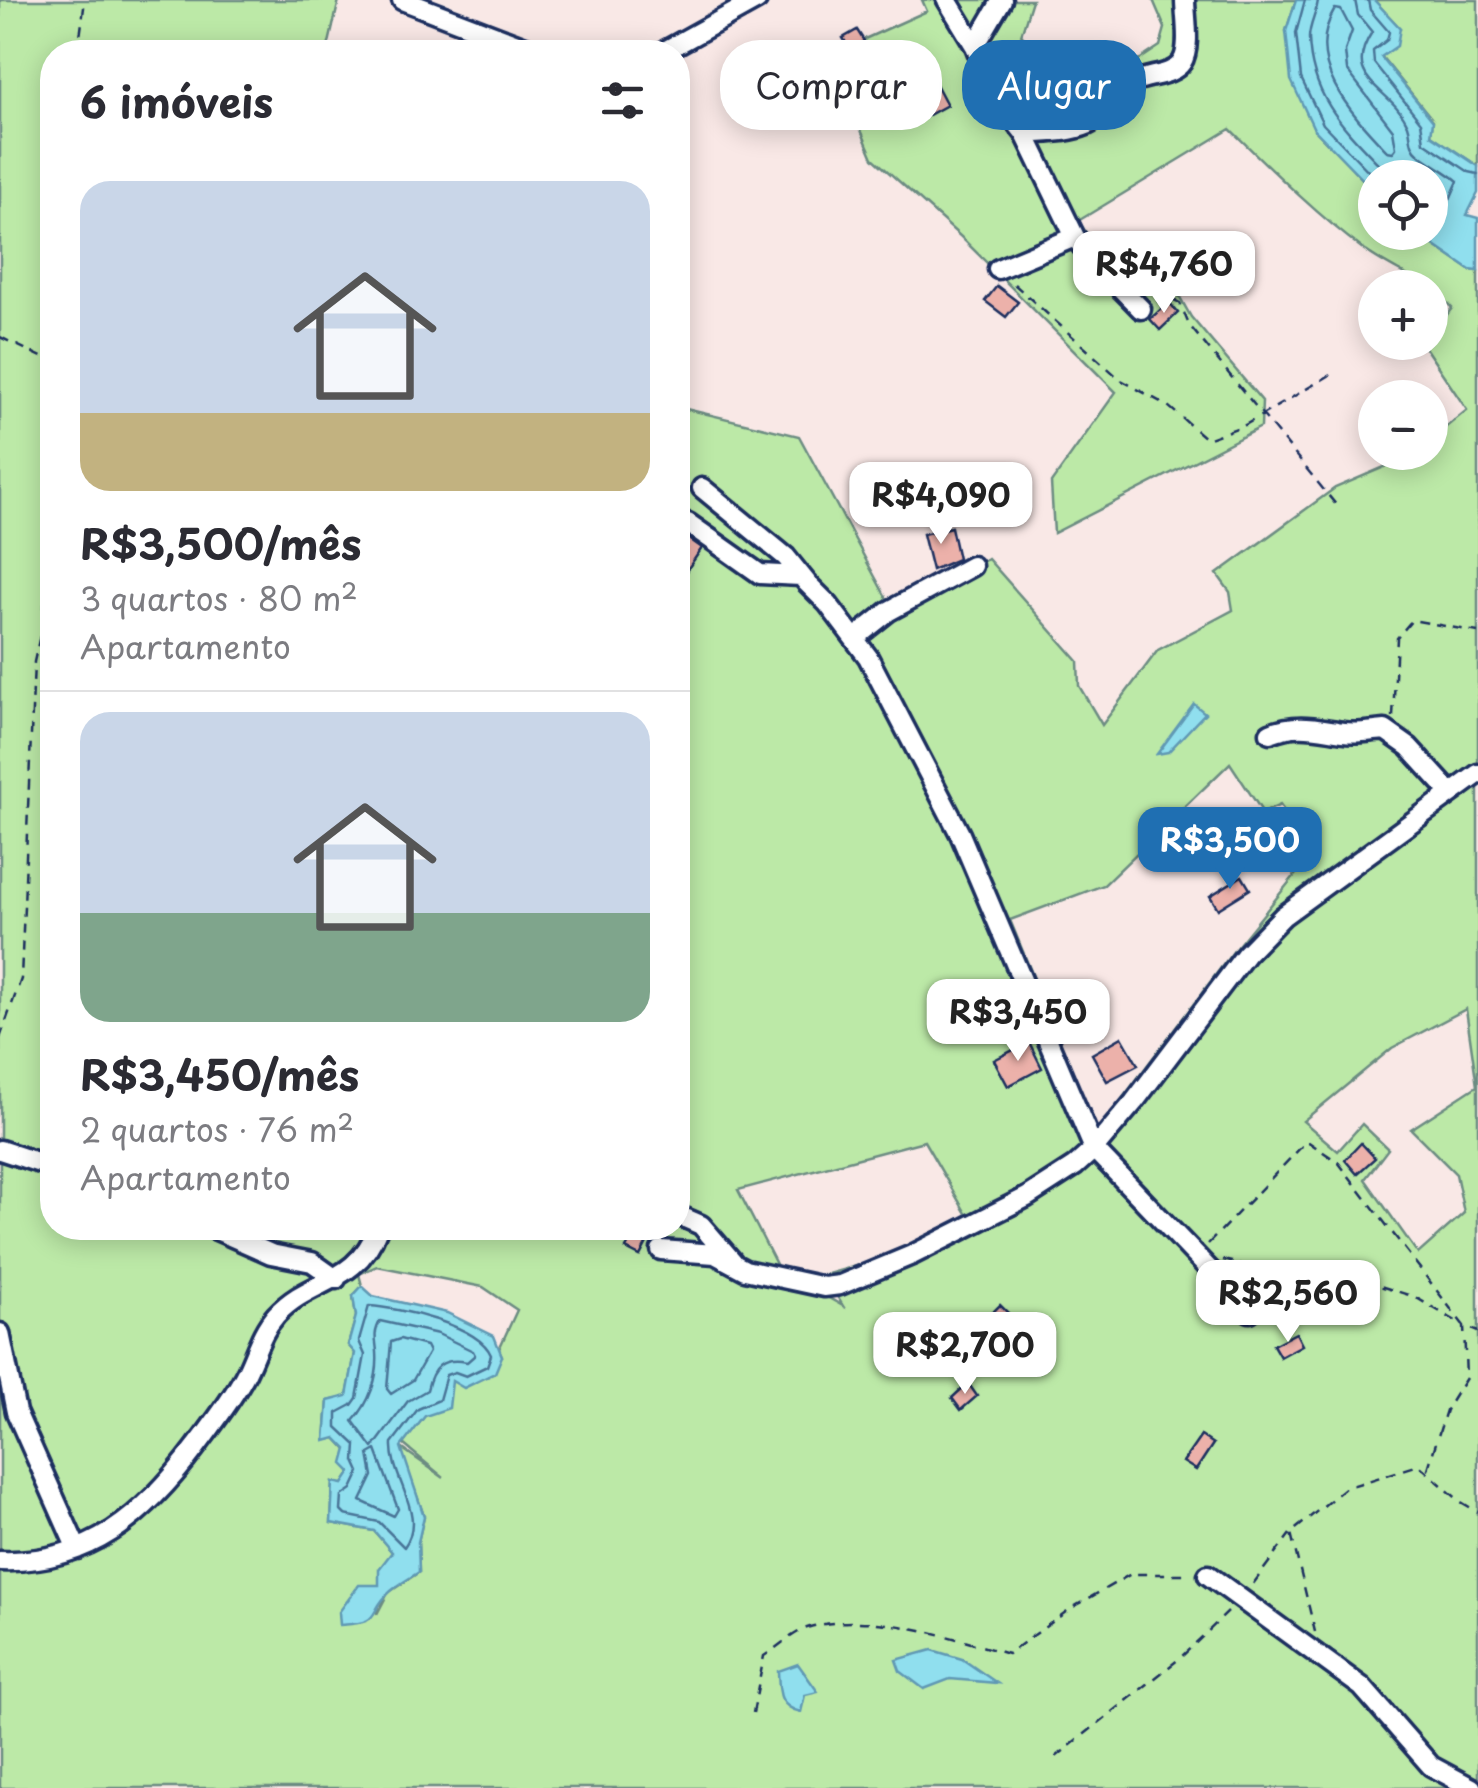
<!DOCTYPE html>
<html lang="pt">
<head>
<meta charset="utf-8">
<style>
  :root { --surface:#fff; --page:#f7f7f7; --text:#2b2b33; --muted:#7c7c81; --line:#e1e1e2; --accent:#1f6fb2 }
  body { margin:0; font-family:"Playpen Sans",sans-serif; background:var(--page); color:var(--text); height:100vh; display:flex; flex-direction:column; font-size:38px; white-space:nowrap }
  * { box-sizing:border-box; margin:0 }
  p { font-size:32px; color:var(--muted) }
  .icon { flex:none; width:55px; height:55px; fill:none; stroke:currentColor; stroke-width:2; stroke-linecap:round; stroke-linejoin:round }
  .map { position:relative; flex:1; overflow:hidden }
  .drawer { position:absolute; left:40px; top:40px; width:650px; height:1200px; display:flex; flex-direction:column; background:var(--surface); border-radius:40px; box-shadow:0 5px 25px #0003 }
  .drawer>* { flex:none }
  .guide { position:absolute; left:720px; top:40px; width:608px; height:90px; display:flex; gap:20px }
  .buttons { position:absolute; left:1358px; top:160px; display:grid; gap:20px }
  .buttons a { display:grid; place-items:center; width:90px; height:90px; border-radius:50%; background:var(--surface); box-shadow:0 5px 25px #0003; font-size:50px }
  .price { position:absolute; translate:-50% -85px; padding:0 22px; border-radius:20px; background:#fff; color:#222; font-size:32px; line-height:65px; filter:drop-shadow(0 2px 5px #0008) }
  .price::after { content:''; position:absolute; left:50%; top:60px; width:30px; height:22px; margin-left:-15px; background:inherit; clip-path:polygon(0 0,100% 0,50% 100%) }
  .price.selected { background:var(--accent); color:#fff }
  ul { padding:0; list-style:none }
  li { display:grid; align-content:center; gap:20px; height:530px; padding:0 40px }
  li+li { border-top:2px solid var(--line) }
  li span { display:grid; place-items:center; height:310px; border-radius:30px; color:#555 }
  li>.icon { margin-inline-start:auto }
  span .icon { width:180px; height:180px; fill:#fffc; stroke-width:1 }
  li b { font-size:42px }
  h2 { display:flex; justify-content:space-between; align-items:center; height:120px; padding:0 40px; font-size:42px }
  .tag { padding:0 35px; border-radius:40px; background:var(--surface); box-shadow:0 5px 25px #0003; font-size:35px; line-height:90px }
  .tag.selected { background:var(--accent); color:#fff }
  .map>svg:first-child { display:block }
</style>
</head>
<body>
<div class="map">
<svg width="1478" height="1788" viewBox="0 0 1478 1788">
  <rect width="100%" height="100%" fill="#f9e8e6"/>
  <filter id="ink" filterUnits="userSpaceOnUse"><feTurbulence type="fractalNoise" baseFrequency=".01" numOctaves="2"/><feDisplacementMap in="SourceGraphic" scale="20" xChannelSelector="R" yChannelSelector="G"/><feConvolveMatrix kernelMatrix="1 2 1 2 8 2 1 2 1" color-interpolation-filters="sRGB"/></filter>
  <g filter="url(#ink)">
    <path fill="#bce9a7" stroke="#6c8c82" stroke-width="2.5" fill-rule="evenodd" d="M0 0H339L327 52H52V1228H678V407L799 436 887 599 988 559 1078 661 1079 686 1102 725 1158 650 1233 610 1230 592 1217 574 1335 488 1417 453 1430 452V440L1467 410 1424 346 1430 342V337L1452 308C1428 282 1393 271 1363 249 1315 213 1273 171 1230 129L1078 221 1107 262 1144 269 1172 283 1191 317 1262 401 1261 427 1054 533 1051 483 1116 392 961 237 873 158 829 55 927 11 922 0H1032L1021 35 1050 63 1090 87 1124 70 1160 46 1165 28 1153 0H1296L1286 31 1314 129 1375 192V232L1416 233 1470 270 1478 271V1788H0ZM1230 763 1263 813 1280 805 1313 853 1235 949 1097 1132 1010 920 1104 885ZM1466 1009 1477 1086 1411 1129 1456 1174 1464 1213 1418 1254 1365 1179 1388 1149 1362 1124 1338 1151 1303 1121 1392 1048ZM924 1141 967 1215 899 1254 824 1275 843 1306 779 1270 738 1190ZM377 1266 483 1287 517 1310 499 1349 502 1356 452 1381 403 1444 444 1478 400 1447 424 1516 418 1542 419 1572 388 1593 377 1614 379 1585 392 1552 374 1531 331 1523 333 1482 343 1485 351 1472 347 1450 336 1438 325 1440 328 1401 347 1397 355 1353 348 1345 356 1316 353 1296 362 1286 359 1274Z
      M1374 0H1478V166L1431 135 1433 120 1381 56 1400 28Z"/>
    <path fill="#90dfee" stroke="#6199b4" stroke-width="2.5" d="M1296 0H1374L1400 28 1397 46 1381 57 1433 121 1431 135 1478 166V193L1467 215 1478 218V271L1470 270 1416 233 1430 232V178H1375V192L1314 129 1291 80 1286 31Z
      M1194 704 1205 713 1168 752 1157 754Z
      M362 1286 373 1296 447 1313 494 1336 502 1356 495 1373 464 1388 452 1381 449 1408 425 1416 401 1447 424 1516 418 1542 419 1572C410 1578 399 1584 391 1591 365 1614 385 1623 340 1625L339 1612 359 1585H379V1569L392 1552 374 1531 331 1523 333 1482 343 1484 351 1472 343 1464 347 1449 336 1438 325 1441 328 1401 347 1396 355 1353 348 1345 356 1316 353 1296Z
      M932 1650 962 1659 997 1683 950 1679 924 1689 900 1671 896 1660Z
      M798 1664 818 1692 805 1695 801 1712C778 1707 779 1692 778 1671Z"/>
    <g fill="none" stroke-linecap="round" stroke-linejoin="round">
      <path stroke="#4a7598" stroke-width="2.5" d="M1305 0 1296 33 1301 78 1323 124 1375 178
        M1318 0C1317 13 1309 25 1309 38 1311 103 1351 134 1392 178
        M1355 0 1358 15 1372 32C1340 82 1391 86 1408 125 1412 136 1408 145 1419 154 1431 164 1447 171 1458 181L1447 206 1444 220 1439 221 1430 215
        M1368 0 1370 10 1389 32 1387 40 1373 51 1374 63 1421 122 1424 142 1469 172 1478 174
        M1335 9 1341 10 1352 31 1345 51 1347 70 1393 130 1396 148 1393 152 1387 151C1352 114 1302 63 1335 9Z
        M369 1306C399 1308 479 1325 491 1355L487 1366 466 1376 455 1372 446 1375 439 1400 418 1409 392 1443C390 1479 428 1514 404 1547L379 1522 345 1515 341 1511 342 1496 352 1489 360 1472 355 1461 356 1445 337 1427V1413L352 1405 357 1398 365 1355 359 1341Z
        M380 1321 438 1334 473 1351 475 1355 467 1362C442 1357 432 1367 427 1390L408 1401 373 1448 353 1421C369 1404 379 1378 377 1352 376 1339 373 1334 380 1321Z
        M400 1339 426 1346 429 1352 413 1380 391 1394 387 1389 391 1342Z
        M376 1450 398 1509 394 1516 361 1501 373 1476 369 1454Z"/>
    </g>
    <path fill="#ecb1aa" stroke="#1b2f5e" stroke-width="2.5" d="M857 30 864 41 861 43 878 71 865 79 869 86 855 93 843 71 858 63 843 38Z
      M927 67 947 105 918 121 902 93 918 83 914 75Z
      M997 286 1018 302 1006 317 985 301Z
      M1169 302 1178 313 1160 330 1150 319Z
      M951 527 958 559 932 570 923 534Z
      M688 538 702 548 687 570 678 563V553Z
      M1242 876 1250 889 1218 909 1210 896Z
      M1122 1037 1138 1065 1107 1081 1092 1054Z
      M1029 1042 1042 1068 1008 1086 994 1060Z
      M1361 1143 1375 1158 1357 1174 1345 1160Z
      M637 1228 652 1233 640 1256 626 1249Z
      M1000 1305 1014 1319 996 1337 982 1323Z
      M1296 1333 1302 1345 1280 1357 1273 1345Z
      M1025 1339 1035 1357 1015 1367 1006 1349Z
      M968 1383 977 1396 961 1410 952 1398Z
      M1201 1436 1213 1444 1196 1470 1183 1462Z"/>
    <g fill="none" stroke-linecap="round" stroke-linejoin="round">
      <defs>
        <path id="street" d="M402 0 538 52
          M947 0 975 46 994 94 1025 134 1075 237 998 269
          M975 46 1002 0
          M663 52 757 0
          M1025 134C1045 132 1068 133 1087 125 1106 116 1114 94 1132 83 1147 74 1172 77 1182 62 1191 48 1185 16 1185 0
          M1075 237 1091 258 1141 309
          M702 488 786 557 807 583 828 604 868 657 960 834 1094 1149 1250 1312
          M678 523H688L760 574 801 576
          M855 638 889 611 972 566
          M1270 733C1297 722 1316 728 1344 732 1357 734 1372 731 1385 730L1409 747 1450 792
          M0 1150 52 1167
          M678 1215 701 1225 733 1262
          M212 1228 271 1254 312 1262 336 1279
          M661 1250 715 1254 745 1270 824 1287 840 1285 912 1255 1027 1197 1075 1166 1094 1149 1134 1102 1246 954 1283 916 1478 774
          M0 1333 16 1412 77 1549
          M0 1561C90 1564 145 1515 196 1447 213 1424 231 1401 244 1377 255 1357 260 1333 276 1315 311 1277 356 1286 378 1228
          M1208 1575 1362 1687 1431 1766 1472 1788"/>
      </defs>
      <use href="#street" stroke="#1b2f5e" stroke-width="25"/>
      <path stroke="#1b2f5e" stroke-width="2.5" stroke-dasharray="10 8" stroke-linecap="butt" d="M78 52 85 0
        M1014 284 1121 380 1168 406 1206 439 1245 425 1337 371
        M1157 302 1168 297 1180 303 1189 325 1337 506
        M0 337 52 362
        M40 640 52 645
        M1393 717 1397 638 1412 620 1478 632
        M0 1038 21 979 34 662 43 622 52 485
        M1208 1244 1307 1141 1338 1162 1464 1326 1478 1332
        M1223 1260 1293 1276H1348L1415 1297 1464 1326 1466 1378 1446 1410 1427 1472
        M1253 1584 1290 1534
        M1315 1632 1291 1533 1345 1488 1419 1465 1461 1502 1478 1512
        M753 1713 764 1656C778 1647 795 1631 810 1627 873 1611 948 1636 1008 1654L1070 1609 1131 1574H1191
        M1056 1757 1179 1659 1228 1612"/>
      <use href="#street" stroke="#fff" stroke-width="18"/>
    </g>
  </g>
</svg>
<div class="buttons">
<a><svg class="icon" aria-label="locate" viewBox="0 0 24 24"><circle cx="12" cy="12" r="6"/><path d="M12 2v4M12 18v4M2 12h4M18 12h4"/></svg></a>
<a>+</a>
<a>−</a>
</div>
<b class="price" style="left:1164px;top:316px">R$4,760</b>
<b class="price" style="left:941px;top:547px">R$4,090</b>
<b class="price selected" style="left:1230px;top:892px">R$3,500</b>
<b class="price" style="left:1018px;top:1064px">R$3,450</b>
<b class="price" style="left:1288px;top:1345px">R$2,560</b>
<b class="price" style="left:965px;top:1397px">R$2,700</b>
<div class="guide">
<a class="tag">Comprar</a>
<a class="tag selected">Alugar</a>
</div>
<section class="drawer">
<h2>6 imóveis<svg class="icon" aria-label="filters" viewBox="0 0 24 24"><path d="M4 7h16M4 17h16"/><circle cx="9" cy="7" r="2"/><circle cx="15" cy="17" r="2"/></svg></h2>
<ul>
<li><span style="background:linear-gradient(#c9d6e8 75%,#c2b280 0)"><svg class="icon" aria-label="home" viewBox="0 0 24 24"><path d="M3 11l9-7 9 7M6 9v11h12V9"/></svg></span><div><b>R$3,500/mês</b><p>3 quartos · 80 m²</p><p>Apartamento</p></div></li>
<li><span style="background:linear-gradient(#c9d6e8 65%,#7fa58c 0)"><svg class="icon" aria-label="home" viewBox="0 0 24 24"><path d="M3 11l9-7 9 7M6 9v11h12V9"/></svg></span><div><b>R$3,450/mês</b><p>2 quartos · 76 m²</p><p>Apartamento</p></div></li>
</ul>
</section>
</div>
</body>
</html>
